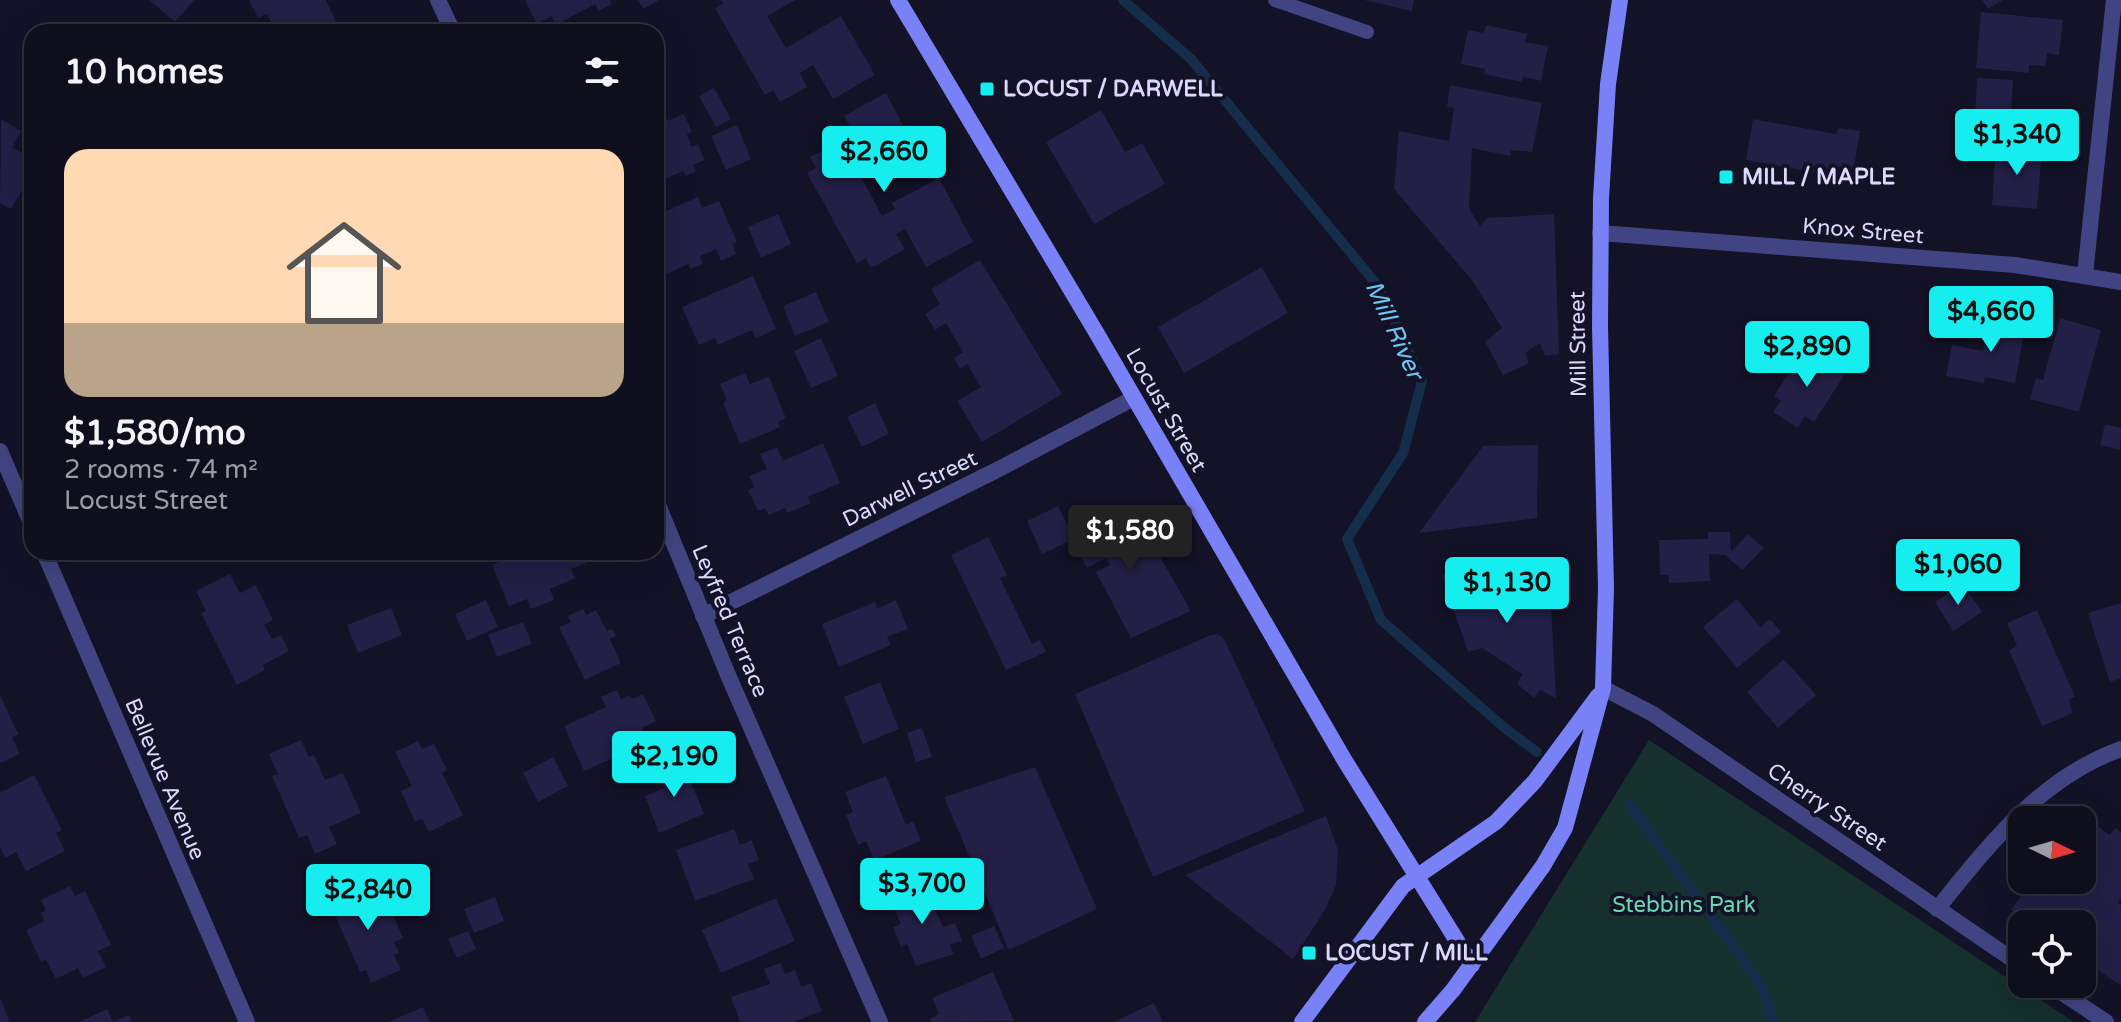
<!DOCTYPE html>
<html lang="en">
<head>
<meta charset="utf-8">
<style>
  :root { --surface:#0e0e1d; --page:#171726; --text:#f1f3f6; --muted:#9b9ca4; --line:#2e2e3b; --accent:#15edee }
  body { margin:0; font-family:"Varela Round",sans-serif; background:var(--page); color:var(--text); height:100vh; display:flex; flex-direction:column; font-size:30px; white-space:nowrap }
  * { box-sizing:border-box; margin:0 }
  p { font-size:26px; color:var(--muted) }
  .icon { flex:none; width:44px; height:44px; fill:none; stroke:currentColor; stroke-width:2; stroke-linecap:round; stroke-linejoin:round }
  .map { position:relative; flex:1; overflow:hidden }
  .drawer { position:absolute; left:24px; top:24px; width:640px; height:536px; display:flex; flex-direction:column; background:var(--surface); border-radius:24px; box-shadow:0 8px 32px #0002,0 0 0 2px var(--line) }
  .drawer>* { flex:none }
  .needle { width:52px; rotate:95deg }
  .tools { position:absolute; left:2008px; top:806px; display:grid; gap:16px }
  .tools a { display:grid; place-items:center; width:88px; height:88px; border-radius:16px; background:var(--surface); box-shadow:0 8px 32px #0002,0 0 0 2px var(--line); font-size:40px }
  .price { position:absolute; translate:-50% -68px; padding:0 18px; border-radius:8px; background:var(--accent); color:#111; font-size:26px; line-height:52px; filter:drop-shadow(0 2px 4px #0008) }
  .price::after { content:''; position:absolute; left:50%; top:48px; width:24px; height:18px; margin-left:-12px; background:inherit; clip-path:polygon(0 0,100% 0,50% 100%) }
  .price.active { background:#222; color:#fff }
  ul { padding:0; list-style:none }
  li { display:grid; align-content:center; gap:16px; height:424px; padding:0 40px }
  li span { display:grid; place-items:center; height:248px; border-radius:24px; color:#555 }
  li>.icon { margin-inline-start:auto }
  span .icon { width:144px; height:144px; fill:#fffc; stroke-width:1 }
  li b { font-size:34px }
  h2 { display:flex; justify-content:space-between; align-items:center; height:96px; padding:0 40px; font-size:34px }
  .map>svg:first-child { display:block }
</style>
</head>
<body>
<div class="map">
<svg width="2121" height="1022" viewBox="0 0 2121 1022">
  <rect width="100%" height="100%" fill="#131227"/>
  <path fill="#15302d" d="M1649 740 2074 1022H1475Z"/>
  <g fill="none" stroke-linecap="round" stroke-linejoin="round">
    <path stroke="#132d4a" stroke-width="10" d="M1123 0 1191 59 1378 286 1422 381 1403 453 1347 539 1381 620 1506 729 1537 752
      M1629 804 1759 982 1774 1022"/>
  </g>
  <path fill="#231f46" d="M149 0H194L175 22Z
    M249 0H326L341 32H276L267 14 258 18Z
    M525 0H610L612 4 599 11 595 4 556 25 551 16 537 24Z
    M638 0H659L643 9Z
    M722 0H796L767 16 786 48 841 16 875 75 833 99 813 65 800 73 807 87 780 102 773 90 765 95 715 8 724 3Z
    M1364 0H1414L1412 11Z
    M1982 0H2003L1988 9Z
    M1981 12 2063 20 2059 55 2047 53 2045 66 2029 65V73L1976 68Z
    M1486 25 1527 34 1525 42 1548 46 1541 81 1523 77 1522 82 1484 74 1485 69 1461 64 1468 30 1484 33Z
    M1977 78 2013 80 2011 113 1991 112V120L1975 119Z
    M1450 85 1542 103 1532 152 1511 150 1510 156 1472 148 1469 208 1480 226 1488 218 1554 214 1559 354 1545 356 1540 343 1525 353 1529 363 1503 375 1485 342 1502 328 1472 280 1394 189 1399 131 1449 141 1454 108 1447 107Z
    M714 88 731 119 716 127 699 96Z
    M886 93 915 148 874 170 870 162 857 169 882 216 895 209 892 203 939 178 973 242 926 267 905 229 896 234 905 249 871 268 866 258 857 263 807 173 816 168 810 157 845 139 851 149 860 145 844 116Z
    M1101 110 1125 152 1142 143 1165 184 1094 224 1046 142Z
    M664 114 668 121 684 114 692 132 687 134 692 147 698 144 704 160 693 165 696 171 686 176 683 171 658 182 656 117Z
    M1 119 21 131 12 147 32 159V173L11 209 0 203Z
    M1753 119 1836 134 1838 128 1860 131 1852 179 1746 160Z
    M737 125 751 159 726 170 711 136Z
    M1996 146 2042 150 2037 209 1992 205Z
    M698 197 702 208 719 201 737 242 732 244 736 254 721 261 716 249 700 256 703 264 690 269 688 264 656 279V227L661 225 657 215Z
    M778 214 791 244 761 258 748 227Z
    M980 260 1062 394 982 442 957 401 981 387 967 364 960 369 954 358 963 352 946 323 935 330 925 314 940 304 931 289Z
    M1262 267 1288 313 1184 373 1158 327Z
    M753 276 776 329 756 338 752 330 718 345 715 338 699 345 682 307Z
    M816 292 829 322 795 336 783 306Z
    M1990 315 2026 322 2015 383 1985 377 1984 383 1946 376 1952 345 1983 351Z
    M2060 318 2101 330 2079 412 2030 399 2036 378 2043 380Z
    M821 338 838 376 811 388 794 351Z
    M1804 348 1845 374 1814 422 1805 416 1798 428 1773 412 1781 401 1774 396Z
    M745 373 750 384 769 377 786 418 778 422 780 427 740 444 723 403 727 400 720 384Z
    M875 403 889 434 862 447 847 417Z
    M2105 424 2121 428 2120 450 2100 445Z
    M823 443 840 483 808 497 811 503 787 513 785 508 769 515 765 508 758 511 748 490 754 487 749 476 767 469 760 454 777 447 783 461Z
    M1538 445 1537 518 1419 533 1483 446Z
    M1088 504 1101 526 1124 512 1142 544 1151 541 1191 611 1131 638 1096 572 1110 565 1106 558 1087 568 1075 546 1087 540 1072 514Z
    M1058 506 1074 539 1042 554 1027 521Z
    M1708 532H1730L1731 552 1748 534 1764 548 1742 570 1725 555 1709 554 1710 581 1669 583V575H1660L1659 540 1708 539Z
    M988 537 1007 575 1000 578 1032 644 1040 640 1046 652 1006 670 951 555Z
    M523 552H581L586 563 571 569 575 578 550 589 554 600 531 609 527 599 509 606 492 565Z
    M1487 564 1491 583 1510 578V590L1550 587 1556 698 1540 690 1534 698 1517 684 1522 674 1482 648 1468 652 1442 575Z
    M230 574 240 593 256 585 273 620 264 625 272 639 281 635 289 651 263 665 265 670 237 685 201 613 206 611 196 591Z
    M1963 584 1982 612 1953 631 1935 602Z
    M1737 599 1760 627 1770 619 1781 632 1737 668 1703 627Z
    M486 600 498 627 467 641 455 614Z
    M896 600 908 629 887 637 891 645 839 667 822 624 875 602 877 609Z
    M2121 603V678L2110 682 2088 613Z
    M391 608 402 635 358 653 347 625Z
    M583 609 586 615 596 610 607 631 612 629 616 636 610 639 621 663 585 680 559 627 571 622 568 616Z
    M2037 610 2075 697 2068 700 2073 713 2042 726 2009 650 2017 646 2007 623Z
    M523 622 532 644 497 657 488 635Z
    M1218 634 1224 639 1305 811 1153 877 1075 694 1211 635Z
    M1784 659 1816 695 1778 728 1747 692Z
    M880 682 899 729 863 744 844 697Z
    M617 690 621 699 630 695 632 699 643 694 656 721 642 728 649 742 584 771 564 726 606 707 601 697Z
    M0 695 18 734 12 738 20 754 0 763Z
    M922 728 932 757 916 762 907 733Z
    M301 740 309 757 314 755 325 780 343 773 361 813 329 827 337 844 315 854 307 835 299 838 272 776 278 774 269 754Z
    M418 741 422 749 434 744 447 770 442 773 463 815 429 832 422 819 415 822 401 791 412 786 395 752Z
    M553 757 568 786 538 802 523 773Z
    M682 760 704 814 659 833 645 796 664 788 657 770Z
    M1035 767 1097 909 1009 950 944 797Z
    M34 775 62 830 56 833 65 851 26 871 16 852 5 858 0 847V793Z
    M886 776 906 825 913 821 921 841 874 860 866 841 858 845 846 815 853 812 845 792Z
    M1326 816 1338 850 1336 885 1325 910 1293 959 1185 875Z
    M2092 822 2110 835 2115 828 2121 832V898L2118 903 2121 905V986L2082 959V924H2032L2011 910 2032 880H2082V838Z
    M734 829 740 845 752 840 759 860 748 864 754 879 695 901 676 850Z
    M397 873 405 895 386 902 378 880Z
    M365 881 381 917 392 913 403 938 394 942 399 953 394 955 401 970 371 983 366 970 360 972 335 915 341 912 333 895Z
    M924 884 943 927 955 923 962 941 950 945 954 954 916 966 907 944 901 947 893 927 901 924 888 894Z
    M70 886 75 896 85 891 111 945 98 951 106 967 83 978 78 968 56 979 46 960 41 962 26 930 44 921 41 913 46 910 41 900Z
    M495 897 504 921 474 933 464 909Z
    M776 898 795 941 721 973 702 930Z
    M994 926 1004 948 981 959 971 936Z
    M468 931 476 949 457 958 448 939Z
    M781 963 785 974 795 970 801 987 811 983 822 1011 793 1022H740L731 997 770 984 764 969Z
    M993 972 1014 1021 931 1022 930 1019 939 1014 932 998Z
    M0 998 10 1022H0Z
    M1154 1003 1163 1022H1113Z
    M423 1007 430 1022H388Z
    M107 1009 113 1022 129 1015 132 1022H79Z"/>
  <g fill="none" stroke-linecap="round" stroke-linejoin="round">
    <path stroke="#404482" stroke-width="14" d="M1275 0 1367 32"/>
    <path stroke="#404482" stroke-width="16" d="M438 0 453 32
      M1600 233 2015 265 2121 282
      M2085 274 2114 0
      M0 451 32 525
      M656 500 728 675 880 1022
      M44 552 247 1022
      M703 616 995 471 1134 398
      M1603 688 1653 714 2022 966
      M1937 909C1989 845 2040 778 2121 749
      M2049 984 2106 1022"/>
    <path stroke="#7881f5" stroke-width="16" d="M898 0 1096 332 1345 761 1472 965
      M1302 1022 1403 886 1496 822 1535 781 1598 696
      M1425 1022 1453 990 1543 866 1565 828 1603 688 1606 588 1600 326 1601 198 1608 84 1620 0"/>
  </g>
  <g fill="#15edee" stroke="#131227" stroke-width="3">
    <rect x="979" y="81" width="16" height="16" rx="4"/>
    <rect x="1718" y="169" width="16" height="16" rx="4"/>
    <rect x="1301" y="945" width="16" height="16" rx="4"/>
  </g>
  <g text-anchor="middle" dominant-baseline="central" stroke-width="8" stroke-linejoin="round" paint-order="stroke">
    <g font-size="22" font-weight="bold" fill="#dbdafc" stroke="#131227" text-anchor="start">
      <text x="1003" y="89">LOCUST / DARWELL</text>
      <text x="1742" y="177">MILL / MAPLE</text>
      <text x="1325" y="953">LOCUST / MILL</text>
    </g>
    <g font-size="22" fill="#dbdafc" stroke="#131227">
      <text transform="translate(1863 231) rotate(5)">Knox Street</text>
      <text transform="translate(1578 344) rotate(-91)">Mill Street</text>
      <text transform="translate(1166 410) rotate(60)">Locust Street</text>
      <text transform="translate(910 489) rotate(-26)">Darwell Street</text>
      <text transform="translate(730 621) rotate(67)">Leyfred Terrace</text>
      <text transform="translate(165 779) rotate(67)">Bellevue Avenue</text>
      <text transform="translate(1827 807) rotate(34)">Cherry Street</text>
    </g>
    <g font-size="22" fill="#6bd8b2" stroke="#131227">
      <text x="1684" y="905">Stebbins Park</text>
    </g>
    <g font-size="24" font-style="italic" fill="#70c4f4" stroke="#131227">
      <text transform="translate(1394 330) rotate(65)">Mill River</text>
    </g>
  </g>
</svg>
<div class="tools">
<a><svg class="needle" viewBox="-14 -14 28 28"><path d="M0-13l5 13h-10z" fill="#e53935"/><path d="M0 13l5-13h-10z" fill="#9b9ca4"/></svg></a>
<a><svg class="icon" aria-label="locate" viewBox="0 0 24 24"><circle cx="12" cy="12" r="6"/><path d="M12 2v4M12 18v4M2 12h4M18 12h4"/></svg></a>
</div>
<b class="price" style="left:2017px;top:177px">$1,340</b>
<b class="price" style="left:884px;top:194px">$2,660</b>
<b class="price" style="left:1991px;top:354px">$4,660</b>
<b class="price" style="left:1807px;top:389px">$2,890</b>
<b class="price active" style="left:1130px;top:573px">$1,580</b>
<b class="price" style="left:1958px;top:607px">$1,060</b>
<b class="price" style="left:1507px;top:625px">$1,130</b>
<b class="price" style="left:674px;top:799px">$2,190</b>
<b class="price" style="left:922px;top:926px">$3,700</b>
<b class="price" style="left:368px;top:932px">$2,840</b>
<section class="drawer">
<h2>10 homes<svg class="icon" aria-label="filters" viewBox="0 0 24 24"><path d="M4 7h16M4 17h16"/><circle cx="9" cy="7" r="2"/><circle cx="15" cy="17" r="2"/></svg></h2>
<ul>
<li><span style="background:linear-gradient(#ffd9b3 70%,#b9a48a 0)"><svg class="icon" aria-label="home" viewBox="0 0 24 24"><path d="M3 11l9-7 9 7M6 9v11h12V9"/></svg></span><div><b>$1,580/mo</b><p>2 rooms · 74 m²</p><p>Locust Street</p></div></li>
</ul>
</section>
</div>
</body>
</html>
